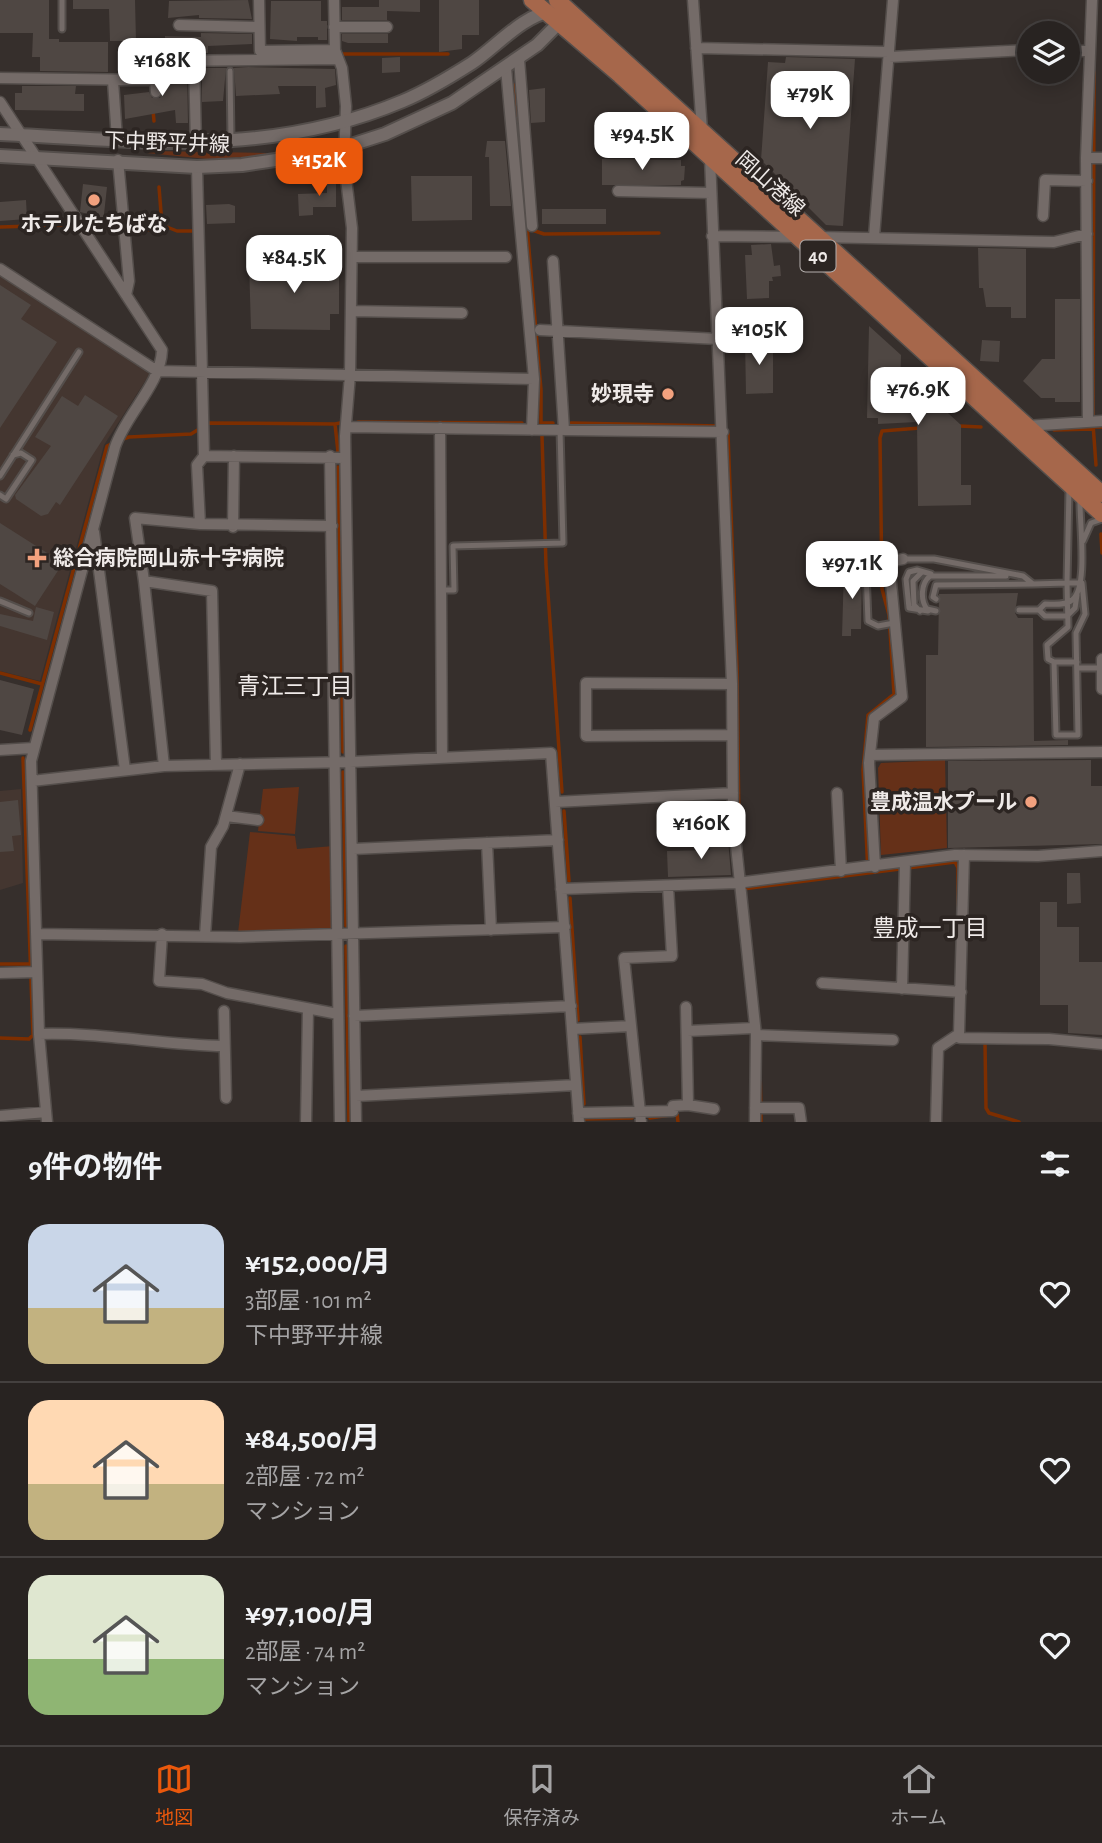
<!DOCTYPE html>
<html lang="ja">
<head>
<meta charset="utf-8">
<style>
  :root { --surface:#282321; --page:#342f2e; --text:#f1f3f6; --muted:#a5a4a5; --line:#44403f; --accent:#ea580c }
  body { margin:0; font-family:"Alegreya Sans","Noto Sans JP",sans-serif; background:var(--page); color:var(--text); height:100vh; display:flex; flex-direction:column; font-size:26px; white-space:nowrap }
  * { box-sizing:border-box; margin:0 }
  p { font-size:23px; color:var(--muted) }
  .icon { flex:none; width:38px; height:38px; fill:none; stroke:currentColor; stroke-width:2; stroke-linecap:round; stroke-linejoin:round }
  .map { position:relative; height:1122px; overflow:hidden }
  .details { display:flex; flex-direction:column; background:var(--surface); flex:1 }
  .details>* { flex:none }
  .tools { position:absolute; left:1017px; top:21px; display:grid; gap:14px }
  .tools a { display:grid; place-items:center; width:63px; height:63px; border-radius:50%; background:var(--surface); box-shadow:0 4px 18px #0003,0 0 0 2px var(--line); font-size:35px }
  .price { position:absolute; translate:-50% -60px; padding:0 16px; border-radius:14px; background:#fff; color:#222; font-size:23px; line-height:46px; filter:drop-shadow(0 2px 4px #0008) }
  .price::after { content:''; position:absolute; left:50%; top:42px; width:21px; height:16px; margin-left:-10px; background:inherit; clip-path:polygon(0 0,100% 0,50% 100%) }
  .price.selected { background:var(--accent); color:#fff }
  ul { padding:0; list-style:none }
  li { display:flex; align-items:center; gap:21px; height:175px; padding:0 28px }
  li+li { border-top:2px solid var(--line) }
  li span { display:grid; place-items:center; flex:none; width:196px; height:140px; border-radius:21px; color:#555 }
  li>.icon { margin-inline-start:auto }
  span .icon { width:84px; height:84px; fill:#fffc; stroke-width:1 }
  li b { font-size:30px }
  h2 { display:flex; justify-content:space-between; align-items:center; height:84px; padding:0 28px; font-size:30px }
  .dock { display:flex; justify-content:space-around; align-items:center; height:98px; border-top:2px solid var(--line); background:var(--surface); font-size:19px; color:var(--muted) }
  .dock a { display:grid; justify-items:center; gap:4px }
  .dock .selected { color:var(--accent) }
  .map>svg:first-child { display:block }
</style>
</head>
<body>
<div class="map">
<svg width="1102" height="1122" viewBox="0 0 1102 1122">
  <rect width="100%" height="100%" fill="#362f2c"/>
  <path fill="#443630" d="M0 275 151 372 104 445 40 681 0 671Z
    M21 789 23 883 0 890V791Z"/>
  <path fill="#653018" d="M148 151 267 153V156L207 159 147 153Z
    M945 760 947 848 881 855 878 768 881 763Z
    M299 787 295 834 258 831 263 789Z
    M250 832 295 836 297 849 334 846V928L330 932 238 933Z"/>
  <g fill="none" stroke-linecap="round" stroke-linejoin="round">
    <path stroke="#7d2e00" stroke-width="3.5" d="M338 54H448
      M151 78V59L204 56
      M515 85 541 390V424
      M153 110 154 121
      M159 187 162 225
      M0 227 67 225 152 230 162 225 177 231H193
      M532 230 544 234 659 233
      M1093 415 1094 72
      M358 422 522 423
      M541 423H553
      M571 423 719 426
      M1093 424 1096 465
      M959 426 981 427
      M1093 427H1102
      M1054 430 1093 429
      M728 434 737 668 739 828
      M542 436 546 565 562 792
      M120 440 129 437 191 434 209 423 335 424
      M338 452 335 424 345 422
      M338 467 343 752
      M1101 534 1102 553
      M0 673 42 684
      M30 730 107 446 113 443
      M343 772 346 926
      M564 811 569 881
      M868 873 863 770 868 715 894 694 889 615 882 589 880 438 882 431 920 428
      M743 889 955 862 958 868V908
      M570 898 578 1020
      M346 946 349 1122
      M0 964H30
      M580 1037 584 1104
      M0 1038 29 1039 33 1035 23 758
      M985 1043 986 1108 989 1113 1019 1122
      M760 1065 761 1122
      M650 1118 677 1114 678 1122
      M585 1119 632 1118"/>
  </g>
  <path fill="#4f4743" d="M0 0H49V39H59V42H108V72L40 71V57H32L33 33H0Z
    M73 0H135L136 41H110L109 9H73Z
    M248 0 252 19 199 18V15L168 18 169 1Z
    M379 0H420V12L387 11V20H342V7H379Z
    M439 0H479V35H462V49L439 52Z
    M271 1H321V21H327V40H318V37H297V41L270 39Z
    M201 33 252 34V44L208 46V53H182V49L165 48V36L201 37Z
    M342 34H388V43H348L342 41Z
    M400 57V72L382 73V58Z
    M786 57 855 59 843 226 826 225 761 160 768 62 785 63Z
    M248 67 335 69 336 85 325 88 326 107 316 108V86H278L280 94 236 96 234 68Z
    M187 68 188 123H176L175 110 125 119 124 95 149 92 152 98H160L163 92 164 69Z
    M202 68H226L223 101 202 102Z
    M22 86H76L75 94H84V111L15 110V93H22Z
    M545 88V122L531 123 529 90Z
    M487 141H505L511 206H490L489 157H485Z
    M602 159 681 160V166H685L684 180 681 181V185H602Z
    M327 173H336V207H313V215L299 216 298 194 327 193Z
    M411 176H472V220L412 221Z
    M83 184 107 187 103 223 87 221 88 214 80 212Z
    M26 200 27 219 0 221V202Z
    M229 204 235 206V223L207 224 206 205Z
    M542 209H606V224H542Z
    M771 244 774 266 780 265 781 276 772 277 773 281H769V298L747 299 745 255H752L751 245Z
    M978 248 1026 249V318H1011V307H986L983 288H979Z
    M339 262V314H330V330L251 329 249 263Z
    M0 285 31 305 21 319 57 342 0 428Z
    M1055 299H1080V402H1055V398H1041L1023 381 1042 359H1055Z
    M869 326 901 355 900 391 925 392 961 425V485H971V505L918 506 917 422 878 424V418H867Z
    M745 340H770L773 344V393L746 394Z
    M982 340 1000 341 999 362 980 361Z
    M85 395 118 416 60 505 56 502 48 514 41 516 16 499 15 495 51 446 35 437 62 396 78 406Z
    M0 523 63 563 35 606 0 584Z
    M844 568 862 569 861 629H851V636H842Z
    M1018 593 1015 613 1018 618H1033L1034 741 1068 740V745L926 747V655H938L939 594Z
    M36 607 54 612 47 640 0 626V614L33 621Z
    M0 680 34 689 22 735 0 730Z
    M1091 760V786H1102V844L948 848V761Z
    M18 800 21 835 12 836 14 851 0 852V802Z
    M709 839H728L731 875 668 877 667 851 710 850Z
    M1067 873H1080L1081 903 1067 904Z
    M1040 902H1057V927H1079V962H1102V1035L1068 1033V1005H1040Z"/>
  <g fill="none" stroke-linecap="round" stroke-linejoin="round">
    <defs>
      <path id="service" d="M62 0V29
        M230 71 231 139
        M0 476 79 352
        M0 495 6 499 32 460 21 453 13 455
        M1083 541 1091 523 1102 519
        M903 559H934L1023 576 1033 584 1067 583 1069 489
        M866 572 868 621 878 626 894 623
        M1067 583H1082L1085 614 1076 633 1078 735H1056L1054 662 1048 659 1047 645 1068 627Z
        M441 590H454L453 546 563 543 560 430
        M936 599 933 597 936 585 1033 584
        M0 601 29 613
        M1019 610H1039L1045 604C1053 604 1065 606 1072 600 1089 588 1079 520 1080 498
        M1039 610 1045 616H1067L1075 608 1077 595
        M920 611 914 605 913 581 922 572
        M928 611 909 608 906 579 909 572 917 570 931 574
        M936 611 927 609C920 600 921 583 930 576H1006
        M1054 662H1077
        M1077 668H1100"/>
      <path id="minor" d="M259 0 260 51 335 50
        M334 0 335 50 342 68 346 106 344 162 352 228 350 375 345 436 356 1122
        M693 0 702 131
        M179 25 259 27
        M334 27H387
        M696 48 889 52
        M1068 51H1090
        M889 57 1029 50
        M519 59 532 226
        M194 61 196 144
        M506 68 534 379 532 430
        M0 78 149 80 155 79 158 62 167 61 338 59
        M155 79 156 92
        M113 81 117 139
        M0 102 162 350C161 384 126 414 115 447L31 761 39 1034 47 1122
        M710 158 732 684 733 817 756 1035 755 1122
        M1086 158H1102
        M118 160 129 281 126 295
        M197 167 204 456 197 465 200 524 135 518 144 581 212 591 216 765
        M618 191 711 193
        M1043 216 1045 180 1087 181
        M712 236 799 237
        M818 237 1054 242 1087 234
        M874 237 893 0
        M352 257H506
        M553 261 564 430
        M0 269 157 371 534 379
        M351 311 462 313
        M540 330 718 339
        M1088 421 1086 158 1092 0
        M1026 426 1102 421
        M348 427 723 432
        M440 428 442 757
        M204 456 345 458
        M330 456 340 1122
        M200 524 332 526
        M233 527 234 456
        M94 532 125 770
        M144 581 164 766
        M1102 659V689
        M732 684 586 683V736L732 735
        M0 750 33 748
        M870 755 1102 752
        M32 781 164 766 350 762 551 753 579 1122
        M837 793 841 871
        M555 802 733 793
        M226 816 258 820
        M487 843 491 930
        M353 849 558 840
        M875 867 869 763 874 718 902 697 889 562 903 559
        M561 889 737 883 955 855 1038 856 1102 851
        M36 934 240 937 565 927
        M162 934 159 981 202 984 227 993 338 1014
        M205 936 211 847 223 826 240 764
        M0 973 37 972
        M822 983 961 992
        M902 989 905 862
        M224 1011 226 1098
        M354 1016 571 1006
        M572 1029 631 1026
        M687 1031 754 1028
        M39 1034C101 1032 162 1045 224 1046
        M959 1034 960 1038 1049 1039 1102 1044
        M756 1035 893 1040
        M356 1096 576 1085
        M688 1105 714 1109
        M755 1108H799L801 1122
        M578 1113 673 1111V1106L688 1105 686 1007
        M0 1116 46 1112
        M306 1122 308 1009
        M641 1122 624 958 672 956 668 886
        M936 1122 938 1048 959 1034 964 855"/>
      <path id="tertiary" d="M0 134C142 141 268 158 403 101 427 91 450 77 472 63 496 47 523 15 552 11
        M0 156 197 167 242 165 329 152 385 134 452 103 537 45 563 19"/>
      <path id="primary" d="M532 0 620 75 1102 514
        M557 0 1102 494"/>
    </defs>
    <use href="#service" stroke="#544e4b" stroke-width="9"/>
    <use href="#minor" stroke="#544e4b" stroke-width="13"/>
    <use href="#tertiary" stroke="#544e4b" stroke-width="16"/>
    <use href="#primary" stroke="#544e4b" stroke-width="19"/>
    <use href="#service" stroke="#746b68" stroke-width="5"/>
    <use href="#minor" stroke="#746b68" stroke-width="10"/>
    <use href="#tertiary" stroke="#746b68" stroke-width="12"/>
    <use href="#primary" stroke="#a6674b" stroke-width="16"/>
  </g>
  <g fill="#f2a17e" stroke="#2c2522" stroke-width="2.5">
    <circle cx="94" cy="200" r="7"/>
    <circle cx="668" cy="394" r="7"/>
    <path d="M33.5 547.5h7v7h7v7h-7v7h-7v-7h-7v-7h7z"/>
    <circle cx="1031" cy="802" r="7"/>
  </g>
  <g text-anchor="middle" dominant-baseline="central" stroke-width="7" stroke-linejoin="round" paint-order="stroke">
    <rect fill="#2c2522" stroke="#b4afad" stroke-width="2" x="800.5" y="240.5" width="35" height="31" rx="5"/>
    <g font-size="19" font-weight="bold" fill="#efeae8">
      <text x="818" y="256">40</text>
    </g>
    <g font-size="21" fill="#efeae8" stroke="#2c2522">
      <text transform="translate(167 143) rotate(2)">下中野平井線</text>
      <text transform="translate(770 184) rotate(42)">岡山港線</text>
    </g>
    <g font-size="21" font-weight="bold" fill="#efeae8" stroke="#2c2522" text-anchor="end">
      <text x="94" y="224" text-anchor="middle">ホテルたちばな</text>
      <text x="654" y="394">妙現寺</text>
      <text x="53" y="558" text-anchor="start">総合病院岡山赤十字病院</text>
      <text x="1017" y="802">豊成温水プール</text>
    </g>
    <g font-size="23" fill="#efeae8" stroke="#2c2522">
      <text x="295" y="687">青江三丁目</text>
      <text x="930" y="929">豊成一丁目</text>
    </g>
  </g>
</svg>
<div class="tools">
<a><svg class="icon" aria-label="layers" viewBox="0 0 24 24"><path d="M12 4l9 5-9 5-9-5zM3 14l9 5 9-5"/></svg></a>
</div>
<b class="price" style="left:162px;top:98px">¥168K</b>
<b class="price" style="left:810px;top:131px">¥79K</b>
<b class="price" style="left:642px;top:172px">¥94.5K</b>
<b class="price selected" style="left:319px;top:198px">¥152K</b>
<b class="price" style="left:294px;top:295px">¥84.5K</b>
<b class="price" style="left:759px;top:367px">¥105K</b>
<b class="price" style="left:918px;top:427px">¥76.9K</b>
<b class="price" style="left:852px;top:601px">¥97.1K</b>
<b class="price" style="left:701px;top:861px">¥160K</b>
</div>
<section class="details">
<h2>9件の物件<svg class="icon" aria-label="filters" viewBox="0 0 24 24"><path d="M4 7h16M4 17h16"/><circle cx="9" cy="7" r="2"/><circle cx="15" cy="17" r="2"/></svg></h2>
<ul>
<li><span style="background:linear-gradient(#c9d6e8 60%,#c2b280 0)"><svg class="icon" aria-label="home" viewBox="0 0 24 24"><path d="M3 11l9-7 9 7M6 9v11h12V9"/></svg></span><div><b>¥152,000/月</b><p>3部屋 · 101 m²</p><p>下中野平井線</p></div><svg class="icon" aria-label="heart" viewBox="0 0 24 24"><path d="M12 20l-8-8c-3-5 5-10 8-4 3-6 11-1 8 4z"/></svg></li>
<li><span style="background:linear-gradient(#ffd9b3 60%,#c2b280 0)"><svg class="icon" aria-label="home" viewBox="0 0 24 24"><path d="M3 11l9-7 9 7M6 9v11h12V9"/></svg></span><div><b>¥84,500/月</b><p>2部屋 · 72 m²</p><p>マンション</p></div><svg class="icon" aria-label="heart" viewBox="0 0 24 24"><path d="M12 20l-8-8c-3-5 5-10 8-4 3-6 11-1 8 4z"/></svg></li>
<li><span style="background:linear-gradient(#dfe7d0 60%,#8fb573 0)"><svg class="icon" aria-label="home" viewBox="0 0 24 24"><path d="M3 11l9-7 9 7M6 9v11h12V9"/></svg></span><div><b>¥97,100/月</b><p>2部屋 · 74 m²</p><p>マンション</p></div><svg class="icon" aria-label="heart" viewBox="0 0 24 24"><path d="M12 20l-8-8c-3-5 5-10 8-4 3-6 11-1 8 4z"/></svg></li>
</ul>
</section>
<nav class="dock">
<a class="selected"><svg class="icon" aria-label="map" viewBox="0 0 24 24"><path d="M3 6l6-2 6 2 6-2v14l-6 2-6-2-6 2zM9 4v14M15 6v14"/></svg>地図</a>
<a><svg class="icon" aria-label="saved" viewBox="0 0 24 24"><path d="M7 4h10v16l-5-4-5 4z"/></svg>保存済み</a>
<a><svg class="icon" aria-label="home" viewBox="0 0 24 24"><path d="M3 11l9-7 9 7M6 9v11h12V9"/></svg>ホーム</a>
</nav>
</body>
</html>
